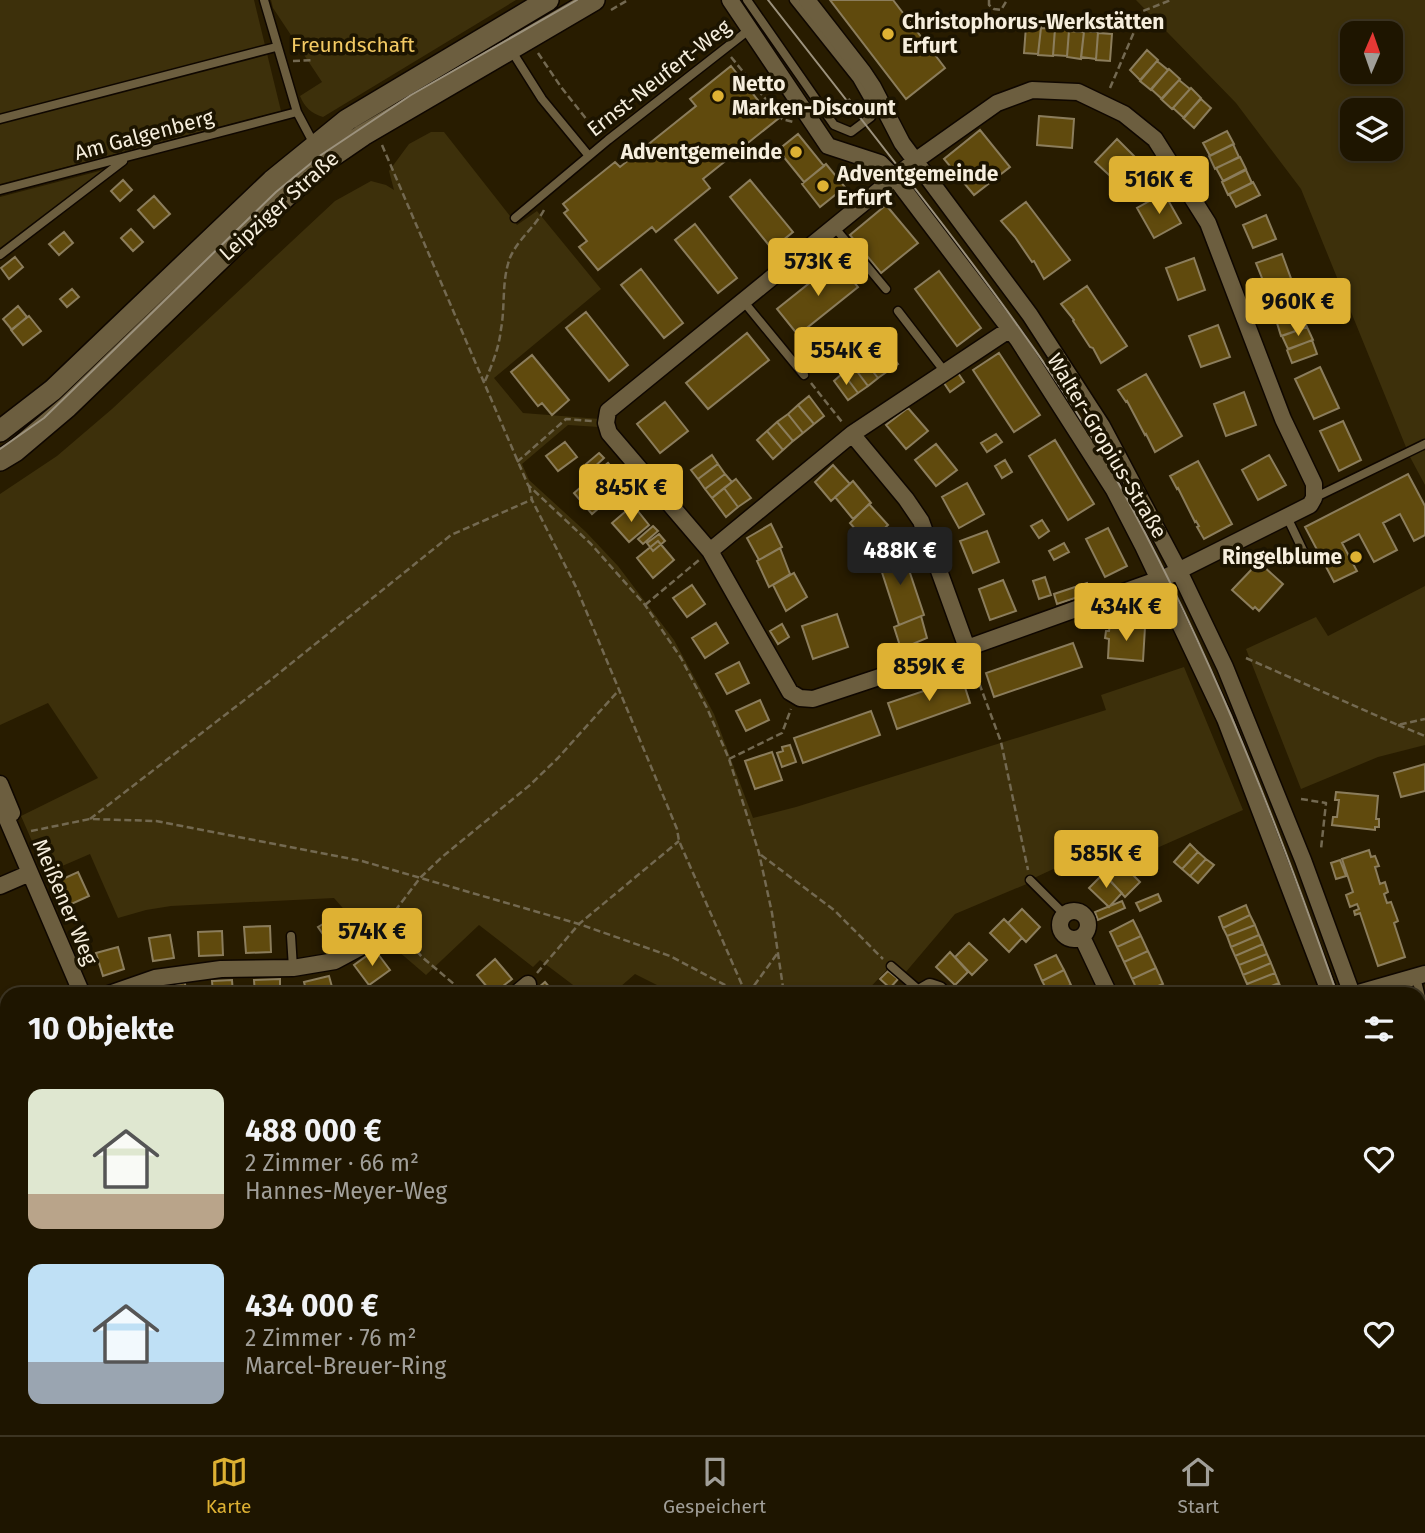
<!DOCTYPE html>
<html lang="de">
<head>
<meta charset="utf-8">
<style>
  :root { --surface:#1e1500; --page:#261e0a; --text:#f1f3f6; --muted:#a19f99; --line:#3c3422; --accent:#deb133 }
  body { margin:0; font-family:"Fira Sans",sans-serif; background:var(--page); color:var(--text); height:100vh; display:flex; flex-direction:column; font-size:26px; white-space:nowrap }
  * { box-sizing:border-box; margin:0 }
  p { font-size:23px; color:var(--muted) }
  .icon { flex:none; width:38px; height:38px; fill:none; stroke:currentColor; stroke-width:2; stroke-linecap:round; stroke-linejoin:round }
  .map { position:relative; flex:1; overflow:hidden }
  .drawer { position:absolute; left:0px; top:987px; width:1426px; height:448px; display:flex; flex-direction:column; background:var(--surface); border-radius:21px 21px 0 0; box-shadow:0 4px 10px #0003,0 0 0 2px var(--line) }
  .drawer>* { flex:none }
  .needle { width:46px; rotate:2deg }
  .controls { position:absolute; left:1340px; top:21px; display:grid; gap:14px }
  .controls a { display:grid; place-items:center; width:63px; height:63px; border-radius:14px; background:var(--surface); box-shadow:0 4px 10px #0003,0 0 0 2px var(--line); font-size:35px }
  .price { position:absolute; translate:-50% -60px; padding:0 16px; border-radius:7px; background:var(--accent); color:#111; font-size:23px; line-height:46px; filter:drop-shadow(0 2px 4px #0008) }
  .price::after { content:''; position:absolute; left:50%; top:42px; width:21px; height:16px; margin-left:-10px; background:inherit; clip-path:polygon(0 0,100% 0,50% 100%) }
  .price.selected { background:#222; color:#fff }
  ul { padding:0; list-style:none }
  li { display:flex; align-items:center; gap:21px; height:175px; padding:0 28px }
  li span { display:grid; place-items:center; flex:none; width:196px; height:140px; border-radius:14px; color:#555 }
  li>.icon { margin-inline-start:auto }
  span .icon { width:84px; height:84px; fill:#fffc; stroke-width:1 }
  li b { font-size:30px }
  h2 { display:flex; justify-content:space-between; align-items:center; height:84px; padding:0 28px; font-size:30px }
  .tabs { display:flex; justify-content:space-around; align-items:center; height:98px; border-top:2px solid var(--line); background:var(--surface); font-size:19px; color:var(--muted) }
  .tabs a { display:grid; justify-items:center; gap:4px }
  .tabs .selected { color:var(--accent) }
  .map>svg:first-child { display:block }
</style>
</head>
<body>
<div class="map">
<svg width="1425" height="1435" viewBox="0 0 1425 1435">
  <rect width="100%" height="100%" fill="#281c00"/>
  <path fill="#3d300b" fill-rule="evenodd" d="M0 0H254L281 111 0 184Z
    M271 0H516L323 117C311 113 305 108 300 96L322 82 273 8Z
    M1136 0H1425V485L1410 457 1301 189 1236 103ZM1353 33H1391V72H1353ZM1353 110H1391V149H1353Z
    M431 132H444L517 225 537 211 601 289 494 378 523 413 600 419 599 427 568 425 522 464 529 480 586 532 618 566 674 640 714 714 753 818 796 807 1106 710 1101 695 1184 667 1243 810 1141 855 1131 833 1034 878 1029 883 955 914 905 973 893 963 864 994H675L635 974 612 994H585L540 960 533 967 479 925 426 975 370 927 363 931 334 898 171 906 146 910 118 918 90 854 46 873 21 816 98 778 48 703 0 725V494L57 456 112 409 335 201 371 181 386 185 394 190 389 171 409 144Z
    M107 169 0 248V197Z
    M1425 586V745L1378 757 1301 789 1246 649 1316 617 1328 636Z"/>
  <path fill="#604a0d" stroke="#8b7d5c" stroke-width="2" d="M830 0H893L945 68 906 99Z
    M1026 26 1041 27 1038 54 1024 53Z
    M1041 28 1055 29 1053 56 1038 55Z
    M1055 28 1069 30 1067 56 1053 55Z
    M1069 31 1084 32 1081 59 1067 57Z
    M1084 31 1098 32 1096 59 1081 57Z
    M1098 33 1112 34 1110 61 1096 60Z
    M1147 50 1158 60 1140 80 1130 70Z
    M1157 61 1168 70 1151 90 1140 81Z
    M731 66 768 113 772 110 779 118 703 179 710 188 656 232 652 227 598 270 579 247 587 241 564 213 568 210 563 204 615 162 620 167 696 106 690 99Z
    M1169 69 1180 79 1162 99 1151 89Z
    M1179 80 1190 89 1172 109 1161 99Z
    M1191 88 1201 98 1184 118 1173 108Z
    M1201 99 1211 108 1194 128 1183 118Z
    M1039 116 1074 119 1072 148 1037 145Z
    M980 130 1010 167 974 195 944 159Z
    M1227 131 1234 144 1210 156 1203 143Z
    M798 134 824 166 804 182 778 150Z
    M1117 139 1141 163 1120 185 1095 162Z
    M1233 144 1239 157 1215 169 1209 156Z
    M1240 157 1246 169 1223 181 1216 168Z
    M826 164 845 187 820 207 802 184Z
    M1246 170 1252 183 1228 195 1222 182Z
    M123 180 132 190 120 201 111 191Z
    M750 180 793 232 772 249 730 197Z
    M1253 182 1260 195 1236 207 1229 194Z
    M1164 193 1181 223 1154 238 1137 208Z
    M154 196 170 214 154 228 138 210Z
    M1026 202 1070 260 1044 279 1034 261 1032 262 1015 237 1001 221Z
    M886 205 918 243 881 273 850 235Z
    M1266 215 1276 239 1253 248 1243 225Z
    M695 224 737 278 718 293 675 240Z
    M131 229 143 242 133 251 121 238Z
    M64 232 73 243 59 255 49 244Z
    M1282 254 1293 284 1268 293 1256 263Z
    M15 257 23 267 9 279 1 268Z
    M1194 258 1205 290 1178 300 1166 268Z
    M837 261 858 287 798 335 777 309Z
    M641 269 683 323 664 338 621 285Z
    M939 271 981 328 957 346 915 289Z
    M1087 286 1127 346 1101 363 1093 348 1090 347 1073 321 1074 320 1061 304Z
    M72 289 79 297 67 307 60 299Z
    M1297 300 1302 313 1277 323 1272 309Z
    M18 306 27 317 12 330 3 319Z
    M586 312 628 365 609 381 566 328Z
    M1301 314 1307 327 1281 336 1277 323Z
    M29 316 41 331 23 345 11 330Z
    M1218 325 1230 357 1201 367 1189 336Z
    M1307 327 1313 340 1288 349 1282 336Z
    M747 333 769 360 708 409 686 383Z
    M1312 340 1317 354 1292 363 1287 350Z
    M883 344 898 364 888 371 873 352Z
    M873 352 888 371 878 378 863 359Z
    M999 353 1040 415 1014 432 973 370Z
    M532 355 569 400 552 415 542 403 538 406 511 372Z
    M863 359 878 378 868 386 853 366Z
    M853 366 868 386 858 393 843 373Z
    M1320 367 1339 408 1314 419 1295 379Z
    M843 373 858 393 848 400 834 381Z
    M958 373 964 382 950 392 944 383Z
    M1146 374 1182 436 1155 452 1146 434 1145 435 1127 401 1126 402 1118 390Z
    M1244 392 1256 425 1226 436 1214 404Z
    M809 396 824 416 814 424 798 405Z
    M665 402 688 431 660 453 637 424Z
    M798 405 814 424 803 433 788 414Z
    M908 408 928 431 906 449 886 425Z
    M788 414 803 433 793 441 777 422Z
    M1343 421 1361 460 1339 471 1320 431Z
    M777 422 793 441 783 450 767 431Z
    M767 431 783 450 773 459 757 440Z
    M996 434 1002 442 987 452 981 443Z
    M1055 440 1094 504 1068 520 1029 456Z
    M565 442 577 457 558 471 546 456Z
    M936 444 957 470 936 486 915 460Z
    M599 453 604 458 591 470 586 464Z
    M712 455 718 464 698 479 691 470Z
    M1269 455 1286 485 1258 500 1242 470Z
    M1005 460 1012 472 1002 478 995 466Z
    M1198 461 1232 524 1204 539 1197 527 1199 526 1196 521 1195 522 1178 488 1177 489 1170 476Z
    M608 463 614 470 603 479 597 472Z
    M718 464 725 474 705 489 698 479Z
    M833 465 850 484 831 501 815 482Z
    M672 468 680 478 667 488 659 478Z
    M596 474 614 495 592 514 574 493Z
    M725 474 732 482 712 498 705 489Z
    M1408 474 1425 506V535L1414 541 1400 514 1383 523 1397 550 1374 562 1359 534 1342 543 1357 571 1334 582 1305 527Z
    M736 479 751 498 738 507 724 488Z
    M853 481 871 503 853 519 835 497Z
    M967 483 984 514 959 528 942 497Z
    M724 488 738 507 726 517 712 498Z
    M869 504 888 525 868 544 850 523Z
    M633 505 649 525 629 542 612 523Z
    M1042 520 1049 531 1039 538 1031 526Z
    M771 524 782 547 759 560 747 538Z
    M653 526 658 531 643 544 638 539Z
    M1108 528 1127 566 1105 577 1086 539Z
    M987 531 999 562 973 573 960 541Z
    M659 534 665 541 653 551 647 543Z
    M658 541 674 560 653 578 637 558Z
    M1064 543 1069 552 1054 560 1049 551Z
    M780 548 790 574 769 587 757 561Z
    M902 549 924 615 899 625 877 557Z
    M1262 565 1283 584 1259 611 1255 607 1253 609 1232 590 1253 568 1256 571Z
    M794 573 807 597 786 611 773 585Z
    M1045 577 1051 595 1039 599 1033 581Z
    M1003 580 1016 611 990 620 979 589Z
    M1087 583 1090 593 1057 604 1054 594Z
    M692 585 705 604 687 617 673 598Z
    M837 614 848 647 813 659 802 626Z
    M921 616 927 638 901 649 894 627Z
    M716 623 728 643 705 658 692 638Z
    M782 624 789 637 778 644 770 631Z
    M1110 625 1145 627 1143 661 1108 658 1109 639 1105 638 1106 631H1109Z
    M1073 643 1082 667 994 697 986 673Z
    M739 662 749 683 727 694 716 674Z
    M962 678 970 703 897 729 888 703Z
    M760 700 769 720 746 731 736 711Z
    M871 711 880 735 803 763 794 738Z
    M790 745 796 762 782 767 777 753 783 751 782 747Z
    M772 752 782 780 755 789 745 761Z
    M1425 764V791L1401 797 1394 773Z
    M1336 792 1378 796 1376 819H1379V827H1375V830L1332 825 1333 817H1337L1339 800H1335Z
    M1190 844 1198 852 1182 869 1174 862Z
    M1369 850 1371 857 1375 856 1379 866 1375 867 1380 884 1385 882 1388 892 1384 894 1387 903 1391 902 1398 921 1394 923 1405 957 1378 966 1360 913 1355 915 1354 911 1359 909 1357 904 1350 907 1346 895 1353 892 1342 859Z
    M1198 852 1206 859 1190 876 1182 869Z
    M1206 859 1214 865 1198 883 1190 876Z
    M1340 860 1346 876 1336 879 1331 863Z
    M1122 864 1140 882 1125 897 1108 878Z
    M78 872 89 896 67 906 56 882Z
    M1103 874 1122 893 1109 907 1089 888Z
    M1158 894 1161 901 1140 911 1136 903Z
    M1122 901 1125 908 1098 920 1095 912Z
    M1246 905 1250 915 1223 928 1219 917Z
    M1022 909 1040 927 1026 942 1008 923Z
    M338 915 350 935 331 946 318 927Z
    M1250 915 1255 925 1227 936 1223 928Z
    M1004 919 1022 938 1009 952 990 933Z
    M1133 920 1141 936 1117 947 1110 932Z
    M1255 925 1259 935 1231 947 1227 936Z
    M270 926 271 952 246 953 244 927Z
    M222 931 223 955 199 956 198 932Z
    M170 935 174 958 153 961 149 938Z
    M1259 935 1263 944 1235 956 1231 947Z
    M1141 936 1148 951 1124 962 1117 947Z
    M969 943 987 960 972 975 955 957Z
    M1263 944 1267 954 1239 965 1235 956Z
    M118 947 124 969 103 976 96 953Z
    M375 950 390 970 369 985 354 965Z
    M1148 951 1156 968 1132 979 1124 962Z
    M950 952 968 972 955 985 936 967Z
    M1267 954 1271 963 1243 975 1239 965Z
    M1056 955 1064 970 1042 981 1035 965Z
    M495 959 512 979 493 994 477 975Z
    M1271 963 1275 973 1247 984 1243 975Z
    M1156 968 1163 984 1139 994 1132 979Z
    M1064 970 1071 985 1049 994 1042 981Z
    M888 971 898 979 890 988 880 979Z
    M1275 973 1279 983 1251 994 1247 984Z
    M329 976 334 994H307L304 982Z
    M280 979V994H255L254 980Z
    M232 980 233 994H213L212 981Z
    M545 982 555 994H531Z
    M185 983 186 994H164L162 986Z
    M1279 983 1283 993 1251 994Z
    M1425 1025V1108L1419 1109V1026Z
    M1 1128 7 1141V1153L0 1156Z
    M7 1194V1215L0 1218V1197Z
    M1425 1298V1408L1419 1401V1348Z
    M225 1428H246L249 1435H228Z
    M392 1428H404L407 1435H386L384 1431Z
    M413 1428H433L435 1434 416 1435Z
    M629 1428H654L655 1430 644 1435H632Z
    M789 1428H805L808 1435H785L783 1430Z
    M1188 1428 1212 1432V1435H1187Z
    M1283 1428H1317L1313 1435H1279Z"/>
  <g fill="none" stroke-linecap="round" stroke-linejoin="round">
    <defs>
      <path id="service" d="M264 0 297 112 314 144
        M747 0 834 125 851 132 871 117 869 100 857 79 794 0
        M511 50 542 99 589 156
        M0 119 276 47
        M0 190 297 112
        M515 218 608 140 750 29
        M835 228 886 289
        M0 255 123 161
        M744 302 804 375
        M898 311 945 372
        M1314 498 1425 444
        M1287 517 1308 561
        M1030 880 1065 915
        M291 936 293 968
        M891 966 920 991
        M1416 977 1425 1014
        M1419 1137 1425 1136"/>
      <path id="minor" d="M730 0 828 146 880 163 895 178 1018 340 1114 490 1143 546 1225 719 1330 994
        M807 0 863 72 873 87 902 143 1030 315 1102 426 1179 571 1225 667 1303 860 1352 994
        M1032 90 1078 92 1124 114 1155 139 1208 223 1283 419 1314 484V498L1310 505 1168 576 967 648 813 699 800 698 790 692 710 551 609 433 606 423 608 411 915 161 997 103Z
        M852 434 906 499 921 521 967 648
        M710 551 852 434 1010 329
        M0 784 12 813
        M0 803 82 994
        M0 886 30 873
        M1060 925a14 14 0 1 1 28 0a14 14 0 1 1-28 0Z
        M1082 937 1109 994
        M109 994 155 978 221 969 293 968 335 961 363 946
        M516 994 528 984
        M918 994 930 987 939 990 942 994
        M1355 994 1425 974
        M0 1039 7 1036
        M0 1178 7 1175
        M0 1373 7 1370
        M1419 1425 1425 1427
        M268 1428 271 1435
        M601 1428 604 1435
        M764 1428 767 1435
        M935 1428 938 1435
        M325 1435 341 1428
        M859 1435 876 1428
        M1161 1435V1428
        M1341 1435 1344 1428
        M1364 1435 1366 1428"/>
      <path id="secondary" d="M0 431 53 390 272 181 347 120 548 0
        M0 460 15 451 67 407 271 210 325 161 363 135 594 0"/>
    </defs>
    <use href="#service" stroke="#0f0700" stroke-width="11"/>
    <use href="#minor" stroke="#0f0700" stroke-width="19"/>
    <use href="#secondary" stroke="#0f0700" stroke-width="24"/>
    <path stroke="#736951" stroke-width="2.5" stroke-dasharray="7 3.5" stroke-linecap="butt" d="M989 0V5L994 9 1001 10 1007 0
      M611 10 628 0
      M538 53 561 87 599 135
      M731 57 782 119 793 122
      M293 61 314 60
      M1110 88 1143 11 1171 0
      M845 103 848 117
      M836 109 853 97
      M382 145 528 485 591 544 645 605 681 658 707 708 729 759 759 853 772 913 784 994
      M485 381C492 365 499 348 501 329 505 308 502 285 508 264 513 243 534 229 544 210
      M811 383 842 422
      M517 462 566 419 592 421
      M529 486 532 500 577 589 677 829 679 841 746 994
      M645 605 699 560
      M1246 658 1398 725 1425 719
      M972 664 1001 742 1028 870
      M1398 725 1425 736
      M729 759 782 733 791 709
      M1301 799 1326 803 1321 849
      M90 819 273 678 451 535 531 500
      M31 831 90 819 156 821 362 861 579 924 670 956 742 994
      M761 855 834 910 883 959
      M384 926 402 934 422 957 461 990
      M376 936 420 878 442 857 530 785 558 758 619 690
      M537 973 579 924 679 841
      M748 994 777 954
      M958 1428 961 1435
      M1391 1428 1404 1433
      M288 1435 304 1428"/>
    <use href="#service" stroke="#6c5e3f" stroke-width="8"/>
    <use href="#minor" stroke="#6c5e3f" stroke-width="16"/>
    <use href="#secondary" stroke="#6c5e3f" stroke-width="21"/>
    <path stroke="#9c927d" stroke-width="2" d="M768 0C830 79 892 158 953 238 1009 312 1064 387 1110 468 1204 635 1274 813 1337 994
      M0 449 44 418 276 192 321 155 411 95 577 0
      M1349 1435 1352 1428"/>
  </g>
  <g fill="#deb133" stroke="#1c1400" stroke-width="2.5">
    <circle cx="888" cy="34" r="7"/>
    <circle cx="718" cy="96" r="7"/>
    <circle cx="796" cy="152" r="7"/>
    <circle cx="823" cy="186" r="7"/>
    <circle cx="1356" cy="557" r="7"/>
  </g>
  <g text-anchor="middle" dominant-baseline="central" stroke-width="7" stroke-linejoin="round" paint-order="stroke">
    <g font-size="21" font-weight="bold" fill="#f6eedd" stroke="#1c1400" text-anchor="start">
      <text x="902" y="22">Christophorus-Werkstätten<tspan x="902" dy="24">Erfurt</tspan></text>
      <text x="732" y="84">Netto<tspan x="732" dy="24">Marken-Discount</tspan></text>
      <text x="782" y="152" text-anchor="end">Adventgemeinde</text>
      <text x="837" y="174">Adventgemeinde<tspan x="837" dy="24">Erfurt</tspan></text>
      <text x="1342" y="557" text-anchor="end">Ringelblume</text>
    </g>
    <g font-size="21" fill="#f3ca63" stroke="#1c1400">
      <text x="353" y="45">Freundschaft</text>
    </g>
    <g font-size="21" fill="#f6eedd" stroke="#1c1400">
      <text transform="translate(659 78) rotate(-38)">Ernst-Neufert-Weg</text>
      <text transform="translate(144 135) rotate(-15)">Am Galgenberg</text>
      <text transform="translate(279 206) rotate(-42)">Leipziger Straße</text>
      <text transform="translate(1107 446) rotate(59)">Walter-Gropius-Straße</text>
      <text transform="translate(65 902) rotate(67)">Meißener Weg</text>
    </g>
  </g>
</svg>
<div class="controls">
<a><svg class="needle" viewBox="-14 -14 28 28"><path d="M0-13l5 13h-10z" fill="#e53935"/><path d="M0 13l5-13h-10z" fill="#a19f99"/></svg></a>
<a><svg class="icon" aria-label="layers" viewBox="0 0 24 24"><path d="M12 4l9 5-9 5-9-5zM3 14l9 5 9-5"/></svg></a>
</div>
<b class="price" style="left:1159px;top:216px">516K €</b>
<b class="price" style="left:818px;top:298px">573K €</b>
<b class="price" style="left:1298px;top:338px">960K €</b>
<b class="price" style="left:846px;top:387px">554K €</b>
<b class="price" style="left:631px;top:524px">845K €</b>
<b class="price selected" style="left:900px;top:587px">488K €</b>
<b class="price" style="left:1126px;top:643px">434K €</b>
<b class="price" style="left:929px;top:703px">859K €</b>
<b class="price" style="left:1106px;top:890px">585K €</b>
<b class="price" style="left:372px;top:968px">574K €</b>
<section class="drawer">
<h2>10 Objekte<svg class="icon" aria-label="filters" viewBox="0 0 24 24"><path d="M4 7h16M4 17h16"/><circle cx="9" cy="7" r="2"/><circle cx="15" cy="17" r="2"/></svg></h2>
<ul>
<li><span style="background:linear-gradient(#dfe7d0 75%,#b9a48a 0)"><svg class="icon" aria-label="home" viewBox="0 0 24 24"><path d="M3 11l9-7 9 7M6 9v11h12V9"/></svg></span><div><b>488 000 €</b><p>2 Zimmer · 66 m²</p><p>Hannes-Meyer-Weg</p></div><svg class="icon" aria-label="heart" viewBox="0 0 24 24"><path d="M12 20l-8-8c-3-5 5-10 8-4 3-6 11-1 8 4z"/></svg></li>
<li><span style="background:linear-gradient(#bfe0f5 70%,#9aa5b1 0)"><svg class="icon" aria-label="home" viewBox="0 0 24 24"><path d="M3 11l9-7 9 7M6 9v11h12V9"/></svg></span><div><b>434 000 €</b><p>2 Zimmer · 76 m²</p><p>Marcel-Breuer-Ring</p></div><svg class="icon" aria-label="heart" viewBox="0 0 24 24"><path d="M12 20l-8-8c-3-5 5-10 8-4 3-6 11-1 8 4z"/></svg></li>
</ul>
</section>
</div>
<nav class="tabs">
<a class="selected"><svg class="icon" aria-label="map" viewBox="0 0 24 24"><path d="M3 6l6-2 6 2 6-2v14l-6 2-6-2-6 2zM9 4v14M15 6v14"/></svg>Karte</a>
<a><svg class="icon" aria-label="saved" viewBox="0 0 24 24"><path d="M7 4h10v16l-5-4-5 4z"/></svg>Gespeichert</a>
<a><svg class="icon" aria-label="home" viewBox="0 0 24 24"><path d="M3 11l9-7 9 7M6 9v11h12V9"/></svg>Start</a>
</nav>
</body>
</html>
